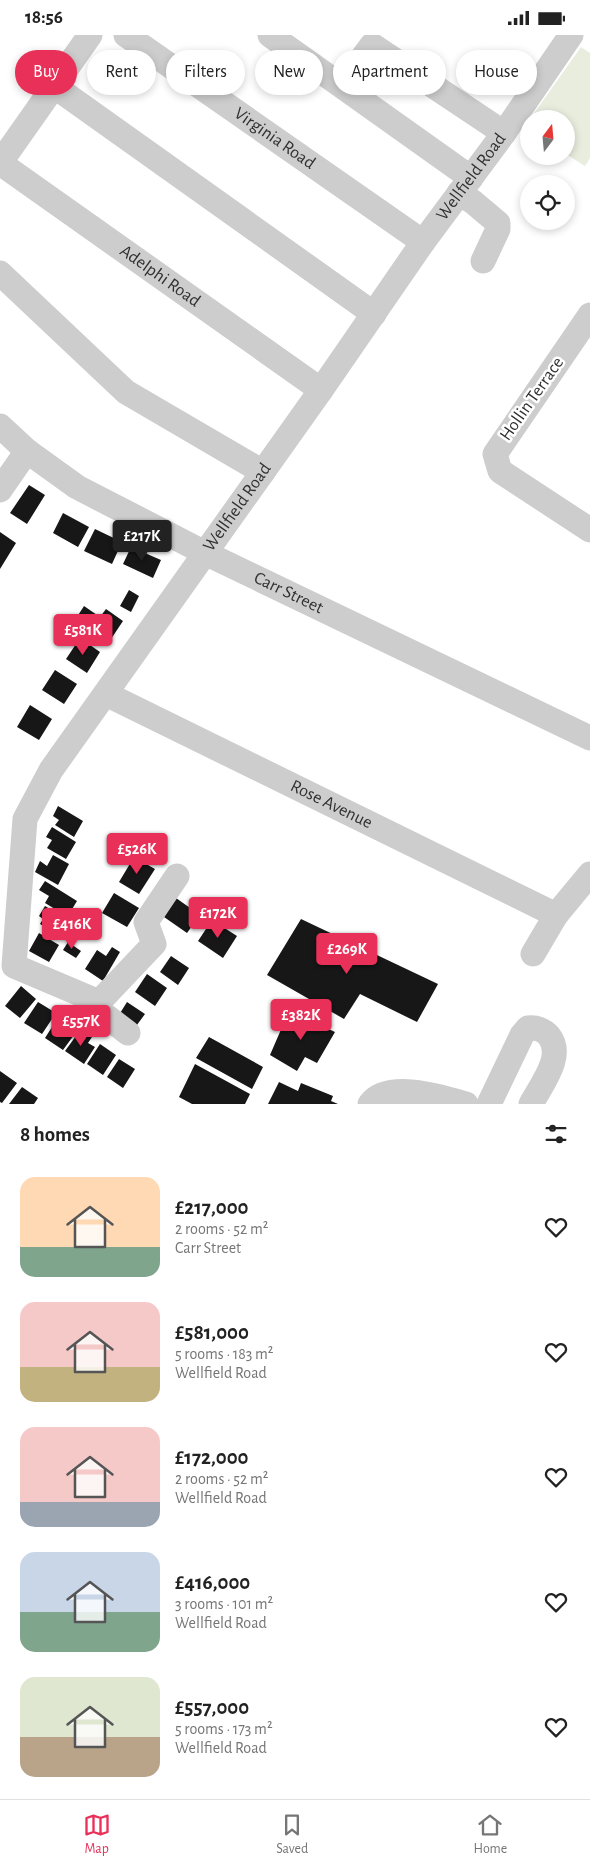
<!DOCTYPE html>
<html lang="en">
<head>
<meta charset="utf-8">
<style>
  :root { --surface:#fff; --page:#f2f2f2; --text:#222; --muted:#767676; --line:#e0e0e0; --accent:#e93059 }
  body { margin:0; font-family:"Alegreya Sans",sans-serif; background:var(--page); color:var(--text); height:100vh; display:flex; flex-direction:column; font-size:19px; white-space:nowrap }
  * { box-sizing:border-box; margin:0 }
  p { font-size:16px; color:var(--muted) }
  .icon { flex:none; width:28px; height:28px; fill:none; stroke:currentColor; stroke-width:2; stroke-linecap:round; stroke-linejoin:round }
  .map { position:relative; height:1069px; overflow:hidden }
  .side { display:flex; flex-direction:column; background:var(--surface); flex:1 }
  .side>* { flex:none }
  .guide { position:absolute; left:15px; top:15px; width:560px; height:45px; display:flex; gap:10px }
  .needle { width:32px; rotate:16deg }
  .tools { position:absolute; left:520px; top:75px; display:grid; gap:10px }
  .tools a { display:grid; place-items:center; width:55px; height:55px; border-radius:50%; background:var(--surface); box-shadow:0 2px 8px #0003; font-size:25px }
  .price { position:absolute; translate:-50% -42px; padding:0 11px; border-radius:5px; background:var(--accent); color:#fff; font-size:16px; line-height:32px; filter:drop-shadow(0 1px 2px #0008) }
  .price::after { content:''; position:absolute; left:50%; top:30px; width:15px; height:11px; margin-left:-8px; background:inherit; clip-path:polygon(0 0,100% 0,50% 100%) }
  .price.current { background:#222; color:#fff }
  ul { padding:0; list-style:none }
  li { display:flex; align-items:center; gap:15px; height:125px; padding:0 20px }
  li span { display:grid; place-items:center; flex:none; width:140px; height:100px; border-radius:15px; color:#555 }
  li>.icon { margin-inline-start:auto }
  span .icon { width:60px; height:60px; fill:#fffc; stroke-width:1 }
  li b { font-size:21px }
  h2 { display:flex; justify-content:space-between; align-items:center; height:60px; padding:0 20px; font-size:21px }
  .tag { padding:0 18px; border-radius:22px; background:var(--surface); box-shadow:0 2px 8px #0003; font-size:18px; line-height:45px }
  .tag.current { background:var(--accent); color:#fff }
  .status { display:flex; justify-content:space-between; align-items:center; height:35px; padding:0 25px; background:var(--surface); direction:ltr }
  .status svg { height:14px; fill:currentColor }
  .dock { display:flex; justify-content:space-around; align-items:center; height:70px; border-top:1px solid var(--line); background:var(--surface); font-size:14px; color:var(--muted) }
  .dock a { display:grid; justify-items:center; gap:2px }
  .dock .current { color:var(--accent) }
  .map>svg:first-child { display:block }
</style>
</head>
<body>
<div class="status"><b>18:56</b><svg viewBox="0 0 49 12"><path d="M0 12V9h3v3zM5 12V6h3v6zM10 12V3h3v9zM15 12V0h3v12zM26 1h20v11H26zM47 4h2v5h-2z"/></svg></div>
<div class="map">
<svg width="590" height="1069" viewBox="0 0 590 1069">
  <rect width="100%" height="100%" fill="#fff"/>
  <path fill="#e8edde" d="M581 12 590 18V123L585 131 566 119V84H530Z"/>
  <path fill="#171717" d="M29 450 45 460 27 489 10 478Z
    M63 478 89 492 78 512 53 498Z
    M95 494 122 507 112 529 84 516Z
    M0 497 16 508 0 534Z
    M131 512 161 525 153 543 123 529Z
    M129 555 139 561 131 577 120 571Z
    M84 571 100 582 106 574 123 586 109 607 75 585Z
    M80 603 100 617 87 638 66 624Z
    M55 635 77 649 64 669 42 655Z
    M30 670 52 684 39 705 17 692Z
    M58 771 83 786 74 802 55 790 59 785 53 781Z
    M52 792 76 807 66 824 47 813 52 805 46 802Z
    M53 820 69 829 58 850 35 837 40 826 47 831Z
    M134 822 155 834 139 859 119 847Z
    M45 846 77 866 69 879 62 875 60 877 45 868 49 861 39 855Z
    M114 858 139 873 127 892 102 878Z
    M176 863 200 880 187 898 164 882Z
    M45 871 68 885 59 900 40 889 43 884 39 881Z
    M301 884 438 949 417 987 360 959 344 984 267 940Z
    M212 885 237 901 223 923 198 906Z
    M39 898 59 910 49 927 29 916Z
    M68 907 81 916 76 923 63 915Z
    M112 912 120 917 103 946 85 934 97 915 106 921Z
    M171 921 189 933 178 950 160 937Z
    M147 939 167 953 155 971 135 957Z
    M21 951 36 964 20 983 5 971Z
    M38 967 56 978 42 999 24 988Z
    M127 967 145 979 134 994 117 983Z
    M289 976 335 997 317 1028 305 1022 297 1036 270 1020Z
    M59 981 70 988 66 994 74 1000 63 1015 45 1003Z
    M81 994 92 1002 88 1008 95 1012 84 1029 65 1016Z
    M209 1002 263 1032 252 1054 196 1023Z
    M100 1009 116 1020 103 1040 87 1029Z
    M119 1024 135 1034 123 1053 107 1042Z
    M195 1029 250 1059 245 1069H192L179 1062Z
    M0 1036 17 1048 2 1068 0 1067Z
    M279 1047 298 1056 301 1048 333 1061 331 1066 338 1069H268Z
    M22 1052 38 1063 34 1069H9Z"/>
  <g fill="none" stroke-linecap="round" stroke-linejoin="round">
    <g stroke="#cdcdcd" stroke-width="25">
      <path id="s1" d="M126 0 423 207"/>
      <path d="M270 0 471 143"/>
      <path d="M352 37 372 10 504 98"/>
      <path d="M54 51 374 279"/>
      <path id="s2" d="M0 128 321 355"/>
      <path d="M0 128 90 0"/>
      <path d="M459 158 473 167 498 188V194L483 226"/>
      <path d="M0 238 126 357 263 437"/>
      <path d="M590 280 495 419 500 436 590 495"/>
      <path id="s3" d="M0 391 27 416 77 452 205 518 590 703"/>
      <path d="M0 455 27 416"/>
      <path id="s4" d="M106 659 556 880"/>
      <path id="s5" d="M177 841 146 887 154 909 99 967 14 931 25 784 51 735 321 355 423 207 504 98 571 0"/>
      <path d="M533 919 556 880 590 839"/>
      <path d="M99 967 102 978 128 998"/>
      <path d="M370 1069C388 1045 442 1062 466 1069"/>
      <path d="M489 1069 522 1000 528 993C536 992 544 995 549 1001 565 1021 541 1050 531 1069"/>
    </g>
  </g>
  <g text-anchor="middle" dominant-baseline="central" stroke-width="5" stroke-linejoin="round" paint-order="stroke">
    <g font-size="18" fill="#303030" stroke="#fff">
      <text stroke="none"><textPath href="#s1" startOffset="181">Virginia Road</textPath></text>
      <text stroke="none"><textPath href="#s5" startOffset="1181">Wellfield Road</textPath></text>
      <text stroke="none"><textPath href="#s2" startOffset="196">Adelphi Road</textPath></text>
      <text transform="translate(532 364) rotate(-55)">Hollin Terrace</text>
      <text stroke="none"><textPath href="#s5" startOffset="776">Wellfield Road</textPath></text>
      <text stroke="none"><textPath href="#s3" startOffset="335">Carr Street</textPath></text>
      <text stroke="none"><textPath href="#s4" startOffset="251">Rose Avenue</textPath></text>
    </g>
  </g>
</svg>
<div class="tools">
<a><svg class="needle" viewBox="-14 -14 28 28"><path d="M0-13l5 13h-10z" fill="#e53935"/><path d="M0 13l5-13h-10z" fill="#767676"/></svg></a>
<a><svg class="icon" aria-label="locate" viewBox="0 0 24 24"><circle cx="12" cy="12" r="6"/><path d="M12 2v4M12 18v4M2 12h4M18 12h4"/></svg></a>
</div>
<b class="price current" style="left:142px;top:527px">£217K</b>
<b class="price" style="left:83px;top:621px">£581K</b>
<b class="price" style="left:137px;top:840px">£526K</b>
<b class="price" style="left:218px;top:904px">£172K</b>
<b class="price" style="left:72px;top:915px">£416K</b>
<b class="price" style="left:347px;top:940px">£269K</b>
<b class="price" style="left:301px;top:1006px">£382K</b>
<b class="price" style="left:81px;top:1012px">£557K</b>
<div class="guide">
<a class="tag current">Buy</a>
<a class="tag">Rent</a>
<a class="tag">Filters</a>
<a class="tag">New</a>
<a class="tag">Apartment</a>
<a class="tag">House</a>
</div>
</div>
<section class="side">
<h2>8 homes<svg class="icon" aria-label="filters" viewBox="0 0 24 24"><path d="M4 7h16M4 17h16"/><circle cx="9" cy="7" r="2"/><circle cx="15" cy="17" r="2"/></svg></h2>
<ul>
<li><span style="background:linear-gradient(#ffd9b3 70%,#7fa58c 0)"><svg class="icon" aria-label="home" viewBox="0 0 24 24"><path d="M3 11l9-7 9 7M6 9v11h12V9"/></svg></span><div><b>£217,000</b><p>2 rooms · 52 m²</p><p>Carr Street</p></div><svg class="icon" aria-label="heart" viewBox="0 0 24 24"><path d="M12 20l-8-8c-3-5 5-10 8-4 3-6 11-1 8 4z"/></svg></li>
<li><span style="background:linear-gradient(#f6c9c9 65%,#c2b280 0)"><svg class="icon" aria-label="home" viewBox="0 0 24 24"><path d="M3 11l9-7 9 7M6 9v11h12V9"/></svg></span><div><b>£581,000</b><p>5 rooms · 183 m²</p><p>Wellfield Road</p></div><svg class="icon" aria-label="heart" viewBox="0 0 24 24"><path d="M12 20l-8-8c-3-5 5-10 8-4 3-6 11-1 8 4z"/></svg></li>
<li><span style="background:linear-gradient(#f6c9c9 75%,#9aa5b1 0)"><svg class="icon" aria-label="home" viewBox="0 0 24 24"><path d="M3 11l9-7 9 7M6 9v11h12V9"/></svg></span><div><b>£172,000</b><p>2 rooms · 52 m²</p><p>Wellfield Road</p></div><svg class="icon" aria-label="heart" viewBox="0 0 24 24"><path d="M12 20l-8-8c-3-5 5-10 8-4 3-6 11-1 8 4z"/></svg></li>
<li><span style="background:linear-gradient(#c9d6e8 60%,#7fa58c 0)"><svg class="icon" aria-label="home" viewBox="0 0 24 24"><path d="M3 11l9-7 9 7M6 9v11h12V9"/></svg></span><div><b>£416,000</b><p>3 rooms · 101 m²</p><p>Wellfield Road</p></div><svg class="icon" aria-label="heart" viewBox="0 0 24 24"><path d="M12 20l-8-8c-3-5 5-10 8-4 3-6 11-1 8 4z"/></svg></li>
<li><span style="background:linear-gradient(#dfe7d0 60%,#b9a48a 0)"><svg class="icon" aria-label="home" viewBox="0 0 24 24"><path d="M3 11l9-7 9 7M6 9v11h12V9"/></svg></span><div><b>£557,000</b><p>5 rooms · 173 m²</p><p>Wellfield Road</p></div><svg class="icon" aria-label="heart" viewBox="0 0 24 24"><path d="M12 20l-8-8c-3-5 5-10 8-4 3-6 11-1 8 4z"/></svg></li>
</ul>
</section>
<nav class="dock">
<a class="current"><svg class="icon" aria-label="map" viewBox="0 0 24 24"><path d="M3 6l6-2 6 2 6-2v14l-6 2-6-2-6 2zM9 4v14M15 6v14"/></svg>Map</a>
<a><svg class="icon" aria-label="saved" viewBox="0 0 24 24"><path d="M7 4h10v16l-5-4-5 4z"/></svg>Saved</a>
<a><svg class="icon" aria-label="home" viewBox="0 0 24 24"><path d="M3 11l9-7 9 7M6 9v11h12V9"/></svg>Home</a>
</nav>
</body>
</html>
